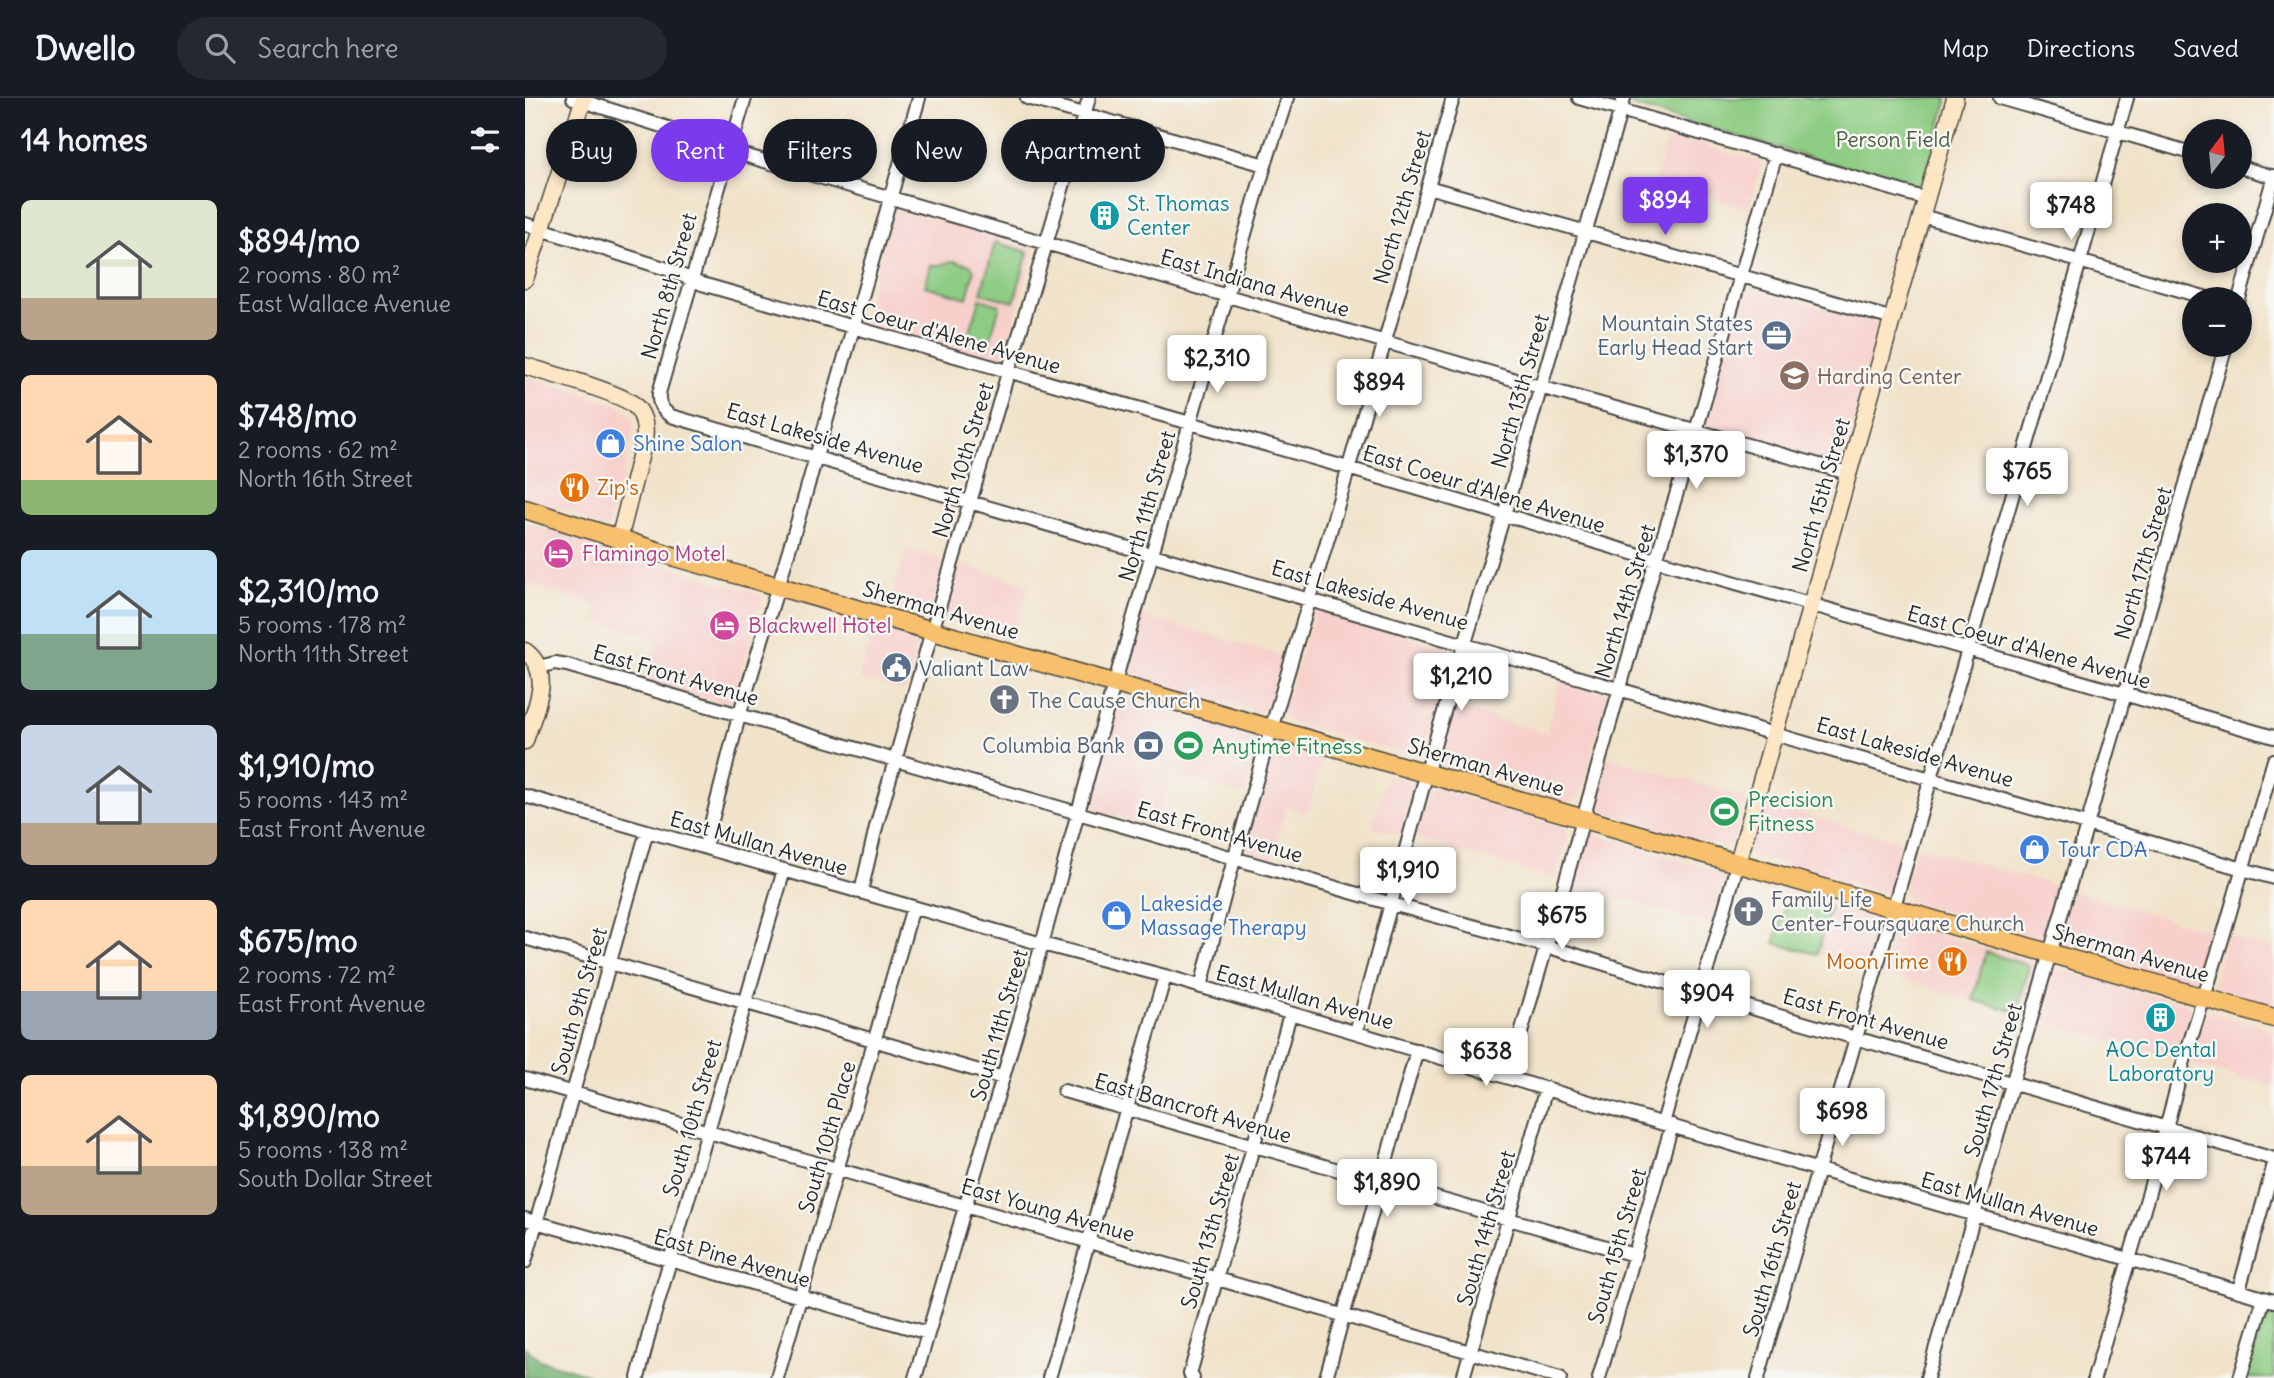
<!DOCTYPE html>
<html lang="en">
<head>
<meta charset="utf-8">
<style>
  :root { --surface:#171b24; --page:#242831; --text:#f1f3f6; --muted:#9ea1a6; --line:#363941; --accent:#7c3aed }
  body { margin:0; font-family:Delius,sans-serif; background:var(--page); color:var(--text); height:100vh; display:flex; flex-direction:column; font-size:26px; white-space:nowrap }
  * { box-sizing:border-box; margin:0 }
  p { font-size:23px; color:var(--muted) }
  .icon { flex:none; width:38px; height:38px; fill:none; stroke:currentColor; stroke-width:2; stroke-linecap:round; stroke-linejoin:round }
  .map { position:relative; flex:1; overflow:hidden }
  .sheet { display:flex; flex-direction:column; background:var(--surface); width:525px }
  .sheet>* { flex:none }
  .top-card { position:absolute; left:21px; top:21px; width:665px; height:63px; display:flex; gap:14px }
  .needle { width:46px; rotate:16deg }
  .buttons { position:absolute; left:1657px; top:21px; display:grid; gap:14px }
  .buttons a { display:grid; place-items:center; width:70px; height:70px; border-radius:50%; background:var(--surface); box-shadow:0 4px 10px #0003; font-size:35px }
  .price { position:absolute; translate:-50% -60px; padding:0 16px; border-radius:7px; background:#fff; color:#222; font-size:23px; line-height:46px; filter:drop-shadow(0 2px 4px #0008) }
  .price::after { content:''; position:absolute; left:50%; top:42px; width:21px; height:16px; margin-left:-10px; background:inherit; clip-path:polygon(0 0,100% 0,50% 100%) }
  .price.current { background:var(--accent); color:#fff }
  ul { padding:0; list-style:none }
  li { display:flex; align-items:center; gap:21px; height:175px; padding:0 21px }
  li span { display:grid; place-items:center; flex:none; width:196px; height:140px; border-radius:10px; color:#555 }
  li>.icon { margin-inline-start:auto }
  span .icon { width:84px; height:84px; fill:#fffc; stroke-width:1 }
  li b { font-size:30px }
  h2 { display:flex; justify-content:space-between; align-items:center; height:84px; padding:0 21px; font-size:30px }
  .tag { padding:0 24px; border-radius:32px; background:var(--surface); box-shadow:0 4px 10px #0003; font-size:24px; line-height:63px }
  .tag.current { background:var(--accent); color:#fff }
  header { display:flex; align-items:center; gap:42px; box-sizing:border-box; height:98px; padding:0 35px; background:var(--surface); border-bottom:2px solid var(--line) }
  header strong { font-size:33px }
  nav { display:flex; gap:38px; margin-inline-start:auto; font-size:24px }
  .search { width:490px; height:63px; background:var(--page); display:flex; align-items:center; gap:18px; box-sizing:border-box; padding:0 24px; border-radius:38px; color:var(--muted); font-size:26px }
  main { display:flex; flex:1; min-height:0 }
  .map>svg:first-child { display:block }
</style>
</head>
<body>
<header>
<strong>Dwello</strong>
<div class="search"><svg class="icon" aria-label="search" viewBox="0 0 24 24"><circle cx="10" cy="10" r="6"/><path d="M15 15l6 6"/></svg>Search here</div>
<nav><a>Map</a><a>Directions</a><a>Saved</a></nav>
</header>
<main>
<section class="sheet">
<h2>14 homes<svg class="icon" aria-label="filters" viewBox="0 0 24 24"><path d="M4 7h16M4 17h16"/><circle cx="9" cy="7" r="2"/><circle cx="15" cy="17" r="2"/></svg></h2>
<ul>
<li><span style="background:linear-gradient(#dfe7d0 70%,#b9a48a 0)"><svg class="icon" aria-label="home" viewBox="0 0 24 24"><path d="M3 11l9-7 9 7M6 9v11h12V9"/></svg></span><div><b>$894/mo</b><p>2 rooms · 80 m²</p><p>East Wallace Avenue</p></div></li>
<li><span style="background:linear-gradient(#ffd9b3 75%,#8fb573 0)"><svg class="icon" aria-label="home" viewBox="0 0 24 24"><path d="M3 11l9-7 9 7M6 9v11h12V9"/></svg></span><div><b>$748/mo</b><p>2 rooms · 62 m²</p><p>North 16th Street</p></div></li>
<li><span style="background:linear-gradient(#bfe0f5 60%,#7fa58c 0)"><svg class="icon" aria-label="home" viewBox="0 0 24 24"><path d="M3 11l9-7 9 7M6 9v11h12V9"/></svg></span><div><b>$2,310/mo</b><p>5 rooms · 178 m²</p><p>North 11th Street</p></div></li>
<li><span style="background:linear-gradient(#c9d6e8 70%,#b9a48a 0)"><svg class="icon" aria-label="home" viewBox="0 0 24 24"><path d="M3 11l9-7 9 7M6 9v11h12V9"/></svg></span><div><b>$1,910/mo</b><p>5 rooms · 143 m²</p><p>East Front Avenue</p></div></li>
<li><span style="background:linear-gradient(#ffd9b3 65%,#9aa5b1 0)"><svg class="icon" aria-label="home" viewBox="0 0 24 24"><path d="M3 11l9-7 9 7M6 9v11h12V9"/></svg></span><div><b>$675/mo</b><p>2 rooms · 72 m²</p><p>East Front Avenue</p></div></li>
<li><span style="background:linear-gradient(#ffd9b3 65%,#b9a48a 0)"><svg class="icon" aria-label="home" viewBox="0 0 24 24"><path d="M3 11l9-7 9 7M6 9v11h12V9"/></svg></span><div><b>$1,890/mo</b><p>5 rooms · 138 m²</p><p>South Dollar Street</p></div></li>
</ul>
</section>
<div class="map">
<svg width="1749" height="1280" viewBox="0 0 1749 1280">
  <rect width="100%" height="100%" fill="#f6f6f2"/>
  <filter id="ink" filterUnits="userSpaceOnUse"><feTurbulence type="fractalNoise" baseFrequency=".0143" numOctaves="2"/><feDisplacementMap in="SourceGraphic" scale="14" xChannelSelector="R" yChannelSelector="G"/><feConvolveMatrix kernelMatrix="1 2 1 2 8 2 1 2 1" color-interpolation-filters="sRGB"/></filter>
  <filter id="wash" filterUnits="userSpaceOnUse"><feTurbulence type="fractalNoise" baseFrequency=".00686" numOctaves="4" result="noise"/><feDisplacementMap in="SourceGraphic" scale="28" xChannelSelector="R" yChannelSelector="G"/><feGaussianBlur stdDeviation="1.57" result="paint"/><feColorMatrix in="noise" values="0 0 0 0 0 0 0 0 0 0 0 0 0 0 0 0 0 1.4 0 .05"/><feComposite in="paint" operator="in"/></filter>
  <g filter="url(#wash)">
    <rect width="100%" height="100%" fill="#f1e3ca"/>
    <path fill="#f7d0cc" d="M1144 33 1147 38 1235 63 1236 68 1224 110 1130 84Z
      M369 110 510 150 478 264 337 224Z
      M1220 188 1353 225 1359 230 1317 364 1311 366 1184 329 1179 325 1217 192Z
      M0 277 92 307 99 310 108 322 109 330 96 385 82 430 69 428 52 416 0 399Z
      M0 424 239 498 207 606 203 607 122 583 134 541 70 522 74 508 0 485Z
      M381 451 420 462 406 509 403 515 398 517 365 507Z
      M435 466 504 487 488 543 422 524 420 515Z
      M790 511 928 551 899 654 897 657 890 659 765 624 759 619V611Z
      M618 518 758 558 741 610 737 614H732L608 577 604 570Z
      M349 528 390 540 393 543 381 594 334 580Z
      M1035 581 1080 594 1083 597 1053 702 1042 704 915 667 914 658 928 608 1021 635Z
      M602 601 731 640 734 646 719 697 647 677 632 730 563 710 591 607 593 604Z
      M758 646 798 658 782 715 762 709 746 763 721 756 720 752 748 652Z
      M1081 659 1222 700 1208 745 1200 750 1071 711 1068 705Z
      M862 676 883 682 888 688 875 737 848 728Z
      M910 691 1041 729 1043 737 1031 781 890 740 903 695Z
      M1239 705 1377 744 1362 794H1354L1230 758 1225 753 1226 748Z
      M1062 734 1196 774 1199 782 1186 827 1045 785Z
      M1391 748 1533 788 1520 834 1515 838 1509 839 1383 803 1378 795Z
      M1264 793 1351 818 1355 826 1342 870 1249 845Z
      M1547 793 1689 834 1675 880 1671 884H1665L1540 848 1534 843Z
      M1373 826 1505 862 1509 866V873L1495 916 1355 875 1369 829Z
      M1702 838 1749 851V908L1694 892 1690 888 1689 883Z
      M1530 870 1661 906 1665 912V917L1652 961 1511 921 1526 872Z
      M1685 914 1749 932V989L1666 966 1680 920Z"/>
    <path fill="#8ecc83" stroke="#5c7c57" stroke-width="2" d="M1104 0H1423L1398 87 1393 90 1108 8 1106 7Z
      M470 144 503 154 489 204 456 195Z
      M428 163 445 167 449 172 442 200 400 188 406 167H414Z
      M455 201 475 207 463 249 442 243Z
      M1263 798 1305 810 1292 856 1249 845Z
      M1461 854 1504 868 1492 914 1448 902Z
      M1743 1210H1749V1280H1721L1740 1213Z"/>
    <path fill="#72b071" stroke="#4e6e4e" stroke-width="2" d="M0 1249 15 1262 74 1280H0Z"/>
  </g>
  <g filter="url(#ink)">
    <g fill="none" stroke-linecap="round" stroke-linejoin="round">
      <defs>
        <path id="street" d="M48 0 197 47 212 55 1015 289 1323 375
          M220 0 134 295C133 306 137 312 146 318L1749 780
          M502 0 740 67
          M1054 0 1402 101
          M1475 0 1670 56
          M1715 69 1749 79
          M903 89 1368 221
          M1397 118 1686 201
          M0 126 142 171 177 186 823 370 1131 462 1749 639
          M1714 201 1749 78
          M14 569 30 565 42 567 867 806 1021 848 1175 895 1749 1061
          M0 698 517 846 640 878 1294 1072 1749 1203
          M180 749 214 618 273 422 394 0
          M336 794 351 729 407 533 564 0
          M0 840 478 980
          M676 889C713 737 759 587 804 437 847 292 887 146 928 0
          M831 934 912 637 979 417 1099 0
          M983 979 1040 785 1131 462 1171 333 1251 56
          M0 981 1035 1280
          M539 993 1109 1157
          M1138 1025 1213 764
          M0 1121 403 1235
          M0 1164 122 733
          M1714 1192 1749 1066
          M113 1280 126 1228 259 772
          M252 1280 388 809
          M390 1280 517 846 571 649 740 67 762 0
          M524 1280 640 878
          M668 1280 665 1276 765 916
          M801 1280 892 952
          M938 1280 1021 990
          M1074 1280 1147 1027
          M1233 1280 1602 0
          M1402 1280 1701 247
          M1569 1280 1624 1094 1658 966 1699 835 1749 662
          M1715 1280 1739 1200"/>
        <path id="secondary" d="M0 181 59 0
          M0 268C23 275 94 294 109 307 119 316 121 330 119 343L94 442
          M0 553C31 576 8 614 0 643
          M1213 764 1430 0"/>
        <path id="primary" d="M0 411 151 459 1749 920"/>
      </defs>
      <use href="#street" stroke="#494743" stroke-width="16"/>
      <use href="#secondary" stroke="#494743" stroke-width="19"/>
      <use href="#primary" stroke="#494743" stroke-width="21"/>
      <use href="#street" stroke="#fff" stroke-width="12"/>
      <use href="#secondary" stroke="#fce6c4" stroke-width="16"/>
      <use href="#primary" stroke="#f7c06c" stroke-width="18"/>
    </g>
  </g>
  <defs>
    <symbol id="building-disc" viewBox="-11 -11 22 22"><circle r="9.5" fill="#0f9aa8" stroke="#f6f6f2"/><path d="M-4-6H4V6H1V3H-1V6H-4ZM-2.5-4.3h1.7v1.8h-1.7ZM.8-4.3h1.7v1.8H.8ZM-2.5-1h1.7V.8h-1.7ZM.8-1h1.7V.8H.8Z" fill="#fff"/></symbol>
    <symbol id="office-disc" viewBox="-11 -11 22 22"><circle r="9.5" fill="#5c6f8a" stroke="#f6f6f2"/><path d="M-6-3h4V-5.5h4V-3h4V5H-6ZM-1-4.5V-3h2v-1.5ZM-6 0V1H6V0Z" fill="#fff"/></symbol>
    <symbol id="school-disc" viewBox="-11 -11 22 22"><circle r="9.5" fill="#8d6e63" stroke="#f6f6f2"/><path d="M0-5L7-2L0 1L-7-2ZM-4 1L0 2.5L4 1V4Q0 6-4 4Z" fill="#fff"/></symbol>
    <symbol id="shop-disc" viewBox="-11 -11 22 22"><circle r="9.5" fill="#3f7fe0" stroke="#f6f6f2"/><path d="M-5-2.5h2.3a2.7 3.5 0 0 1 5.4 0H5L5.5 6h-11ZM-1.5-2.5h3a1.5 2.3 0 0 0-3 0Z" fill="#fff"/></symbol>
    <symbol id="restaurant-disc" viewBox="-11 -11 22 22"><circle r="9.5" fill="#e8710a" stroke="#f6f6f2"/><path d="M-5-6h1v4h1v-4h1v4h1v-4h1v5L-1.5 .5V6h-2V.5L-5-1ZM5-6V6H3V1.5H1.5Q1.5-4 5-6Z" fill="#fff"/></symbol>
    <symbol id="hotel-disc" viewBox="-11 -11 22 22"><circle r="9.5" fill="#d1479c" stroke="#f6f6f2"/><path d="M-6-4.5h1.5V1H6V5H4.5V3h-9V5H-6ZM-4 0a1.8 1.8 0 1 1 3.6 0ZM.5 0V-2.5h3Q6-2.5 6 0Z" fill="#fff"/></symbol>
    <symbol id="civic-disc" viewBox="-11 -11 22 22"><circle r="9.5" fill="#5c6f8a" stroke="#f6f6f2"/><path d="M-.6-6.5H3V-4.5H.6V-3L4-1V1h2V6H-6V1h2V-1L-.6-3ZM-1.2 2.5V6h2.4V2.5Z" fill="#fff"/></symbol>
    <symbol id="church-disc" viewBox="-11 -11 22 22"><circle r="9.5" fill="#6b7280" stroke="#f6f6f2"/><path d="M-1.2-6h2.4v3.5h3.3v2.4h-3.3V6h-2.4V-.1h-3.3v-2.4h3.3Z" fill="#fff"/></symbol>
    <symbol id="bank-disc" viewBox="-11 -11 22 22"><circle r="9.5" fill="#5c6f8a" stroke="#f6f6f2"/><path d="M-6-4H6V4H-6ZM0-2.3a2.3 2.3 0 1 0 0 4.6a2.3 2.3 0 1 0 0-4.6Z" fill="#fff"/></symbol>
    <symbol id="stadium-disc" viewBox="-11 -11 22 22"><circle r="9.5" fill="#2e9e5b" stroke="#f6f6f2"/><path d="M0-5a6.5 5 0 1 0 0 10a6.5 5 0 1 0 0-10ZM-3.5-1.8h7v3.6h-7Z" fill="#fff"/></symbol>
  </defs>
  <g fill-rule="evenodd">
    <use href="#building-disc" x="562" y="100" width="35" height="35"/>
    <use href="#office-disc" x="1234" y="220" width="35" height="35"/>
    <use href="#school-disc" x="1252" y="260" width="35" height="35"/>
    <use href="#shop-disc" x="68" y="328" width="35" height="35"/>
    <use href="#restaurant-disc" x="32" y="372" width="35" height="35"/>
    <use href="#hotel-disc" x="16" y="438" width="35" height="35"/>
    <use href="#hotel-disc" x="182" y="510" width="35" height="35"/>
    <use href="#civic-disc" x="354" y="552" width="35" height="35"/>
    <use href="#church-disc" x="462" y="584" width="35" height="35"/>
    <use href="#bank-disc" x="606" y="630" width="35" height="35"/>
    <use href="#stadium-disc" x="646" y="630" width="35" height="35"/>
    <use href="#stadium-disc" x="1182" y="696" width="35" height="35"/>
    <use href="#shop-disc" x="1492" y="734" width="35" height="35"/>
    <use href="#church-disc" x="1206" y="796" width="35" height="35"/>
    <use href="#shop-disc" x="574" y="800" width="35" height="35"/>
    <use href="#restaurant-disc" x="1410" y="846" width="35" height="35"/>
    <use href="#building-disc" x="1618" y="902" width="35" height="35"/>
  </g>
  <g text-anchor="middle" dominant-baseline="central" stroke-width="5" stroke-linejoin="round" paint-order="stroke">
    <g font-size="21" fill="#495b45" stroke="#f6f6f2">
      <text x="1368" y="41">Person Field</text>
    </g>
    <g font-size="21" fill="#0d838f" stroke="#f6f6f2" text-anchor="start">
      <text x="602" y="105">St. Thomas<tspan x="602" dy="24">Center</tspan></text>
      <text x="1636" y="951" text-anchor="middle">AOC Dental<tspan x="1636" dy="24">Laboratory</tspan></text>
    </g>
    <g font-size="21" fill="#2b2b2b" stroke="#f6f6f2">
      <text transform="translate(877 109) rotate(-74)">North 12th Street</text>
      <text transform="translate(730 185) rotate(16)">East Indiana Avenue</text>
      <text transform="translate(144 188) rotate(-74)">North 8th Street</text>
      <text transform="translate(414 234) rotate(16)">East Coeur d'Alene Avenue</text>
      <text transform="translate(995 293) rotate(-74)">North 13th Street</text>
      <text transform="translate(300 340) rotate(16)">East Lakeside Avenue</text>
      <text transform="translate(438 362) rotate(-73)">North 10th Street</text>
      <text transform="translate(959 391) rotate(17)">East Coeur d'Alene Avenue</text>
      <text transform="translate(1296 397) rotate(-74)">North 15th Street</text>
      <text transform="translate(622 408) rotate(-74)">North 11th Street</text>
      <text transform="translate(1618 465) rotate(-74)">North 17th Street</text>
      <text transform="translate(845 497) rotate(16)">East Lakeside Avenue</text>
      <text transform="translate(1100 503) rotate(-73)">North 14th Street</text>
      <text transform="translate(416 512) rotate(16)">Sherman Avenue</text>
      <text transform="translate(1504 549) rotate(16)">East Coeur d'Alene Avenue</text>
      <text transform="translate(151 577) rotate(16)">East Front Avenue</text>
      <text transform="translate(1390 654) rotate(16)">East Lakeside Avenue</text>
      <text transform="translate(961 669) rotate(16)">Sherman Avenue</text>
      <text transform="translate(695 734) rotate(16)">East Front Avenue</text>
      <text transform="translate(234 745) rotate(16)">East Mullan Avenue</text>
      <text transform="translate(1606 855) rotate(16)">Sherman Avenue</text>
      <text transform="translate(780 899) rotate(16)">East Mullan Avenue</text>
      <text transform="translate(54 903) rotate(-74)">South 9th Street</text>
      <text transform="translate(1341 921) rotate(16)">East Front Avenue</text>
      <text transform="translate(474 927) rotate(-74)">South 11th Street</text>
      <text transform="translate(1468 982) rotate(-74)">South 17th Street</text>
      <text transform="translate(668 1010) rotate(16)">East Bancroft Avenue</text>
      <text transform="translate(167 1020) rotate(-74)">South 10th Street</text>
      <text transform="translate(302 1039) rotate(-74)">South 10th Place</text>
      <text transform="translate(1485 1106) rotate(16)">East Mullan Avenue</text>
      <text transform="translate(523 1112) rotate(16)">East Young Avenue</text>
      <text transform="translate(961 1130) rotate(-74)">South 14th Street</text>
      <text transform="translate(685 1133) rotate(-74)">South 13th Street</text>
      <text transform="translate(1092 1148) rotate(-74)">South 15th Street</text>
      <text transform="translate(207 1160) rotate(16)">East Pine Avenue</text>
      <text transform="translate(1247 1161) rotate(-74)">South 16th Street</text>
    </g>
    <g font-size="21" fill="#4e5e75" stroke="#f6f6f2" text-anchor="end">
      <text x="1228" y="225">Mountain States<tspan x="1228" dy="24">Early Head Start</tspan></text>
      <text x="394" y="570" text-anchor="start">Valiant Law</text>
      <text x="600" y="647">Columbia Bank</text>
    </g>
    <g font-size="21" fill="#785e54" stroke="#f6f6f2" text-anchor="start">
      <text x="1292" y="278">Harding Center</text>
    </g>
    <g font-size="21" fill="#366cbe" stroke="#f6f6f2" text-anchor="start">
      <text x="108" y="345">Shine Salon</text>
      <text x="1533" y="751">Tour CDA</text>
      <text x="615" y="805">Lakeside<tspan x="615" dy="24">Massage Therapy</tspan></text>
    </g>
    <g font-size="21" fill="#c56008" stroke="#f6f6f2" text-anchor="start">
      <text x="72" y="389">Zip's</text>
      <text x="1404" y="863" text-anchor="end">Moon Time</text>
    </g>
    <g font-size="21" fill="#b23c85" stroke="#f6f6f2" text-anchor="start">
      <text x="57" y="455">Flamingo Motel</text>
      <text x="223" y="527">Blackwell Hotel</text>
    </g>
    <g font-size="21" fill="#5b616d" stroke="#f6f6f2" text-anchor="start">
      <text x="503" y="602">The Cause Church</text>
      <text x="1246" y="801">Family Life<tspan x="1246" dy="24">Center-Foursquare Church</tspan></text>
    </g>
    <g font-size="21" fill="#27864d" stroke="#f6f6f2" text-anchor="start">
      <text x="687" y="648">Anytime Fitness</text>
      <text x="1223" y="701">Precision<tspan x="1223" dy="24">Fitness</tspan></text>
    </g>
  </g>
</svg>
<div class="buttons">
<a><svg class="needle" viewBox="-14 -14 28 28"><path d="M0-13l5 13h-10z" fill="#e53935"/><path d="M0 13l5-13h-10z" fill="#9ea1a6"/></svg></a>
<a>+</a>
<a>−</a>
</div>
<b class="price current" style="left:1140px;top:139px">$894</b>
<b class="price" style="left:1546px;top:144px">$748</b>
<b class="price" style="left:692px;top:297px">$2,310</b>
<b class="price" style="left:854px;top:321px">$894</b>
<b class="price" style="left:1171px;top:393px">$1,370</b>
<b class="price" style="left:1502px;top:410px">$765</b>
<b class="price" style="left:936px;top:615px">$1,210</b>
<b class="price" style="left:883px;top:809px">$1,910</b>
<b class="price" style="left:1037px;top:854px">$675</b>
<b class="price" style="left:1182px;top:932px">$904</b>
<b class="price" style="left:961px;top:990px">$638</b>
<b class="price" style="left:1317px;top:1050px">$698</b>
<b class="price" style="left:1641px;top:1095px">$744</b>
<b class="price" style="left:862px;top:1121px">$1,890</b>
<div class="top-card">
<a class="tag">Buy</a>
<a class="tag current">Rent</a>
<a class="tag">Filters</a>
<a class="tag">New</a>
<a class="tag">Apartment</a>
</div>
</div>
</main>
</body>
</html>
